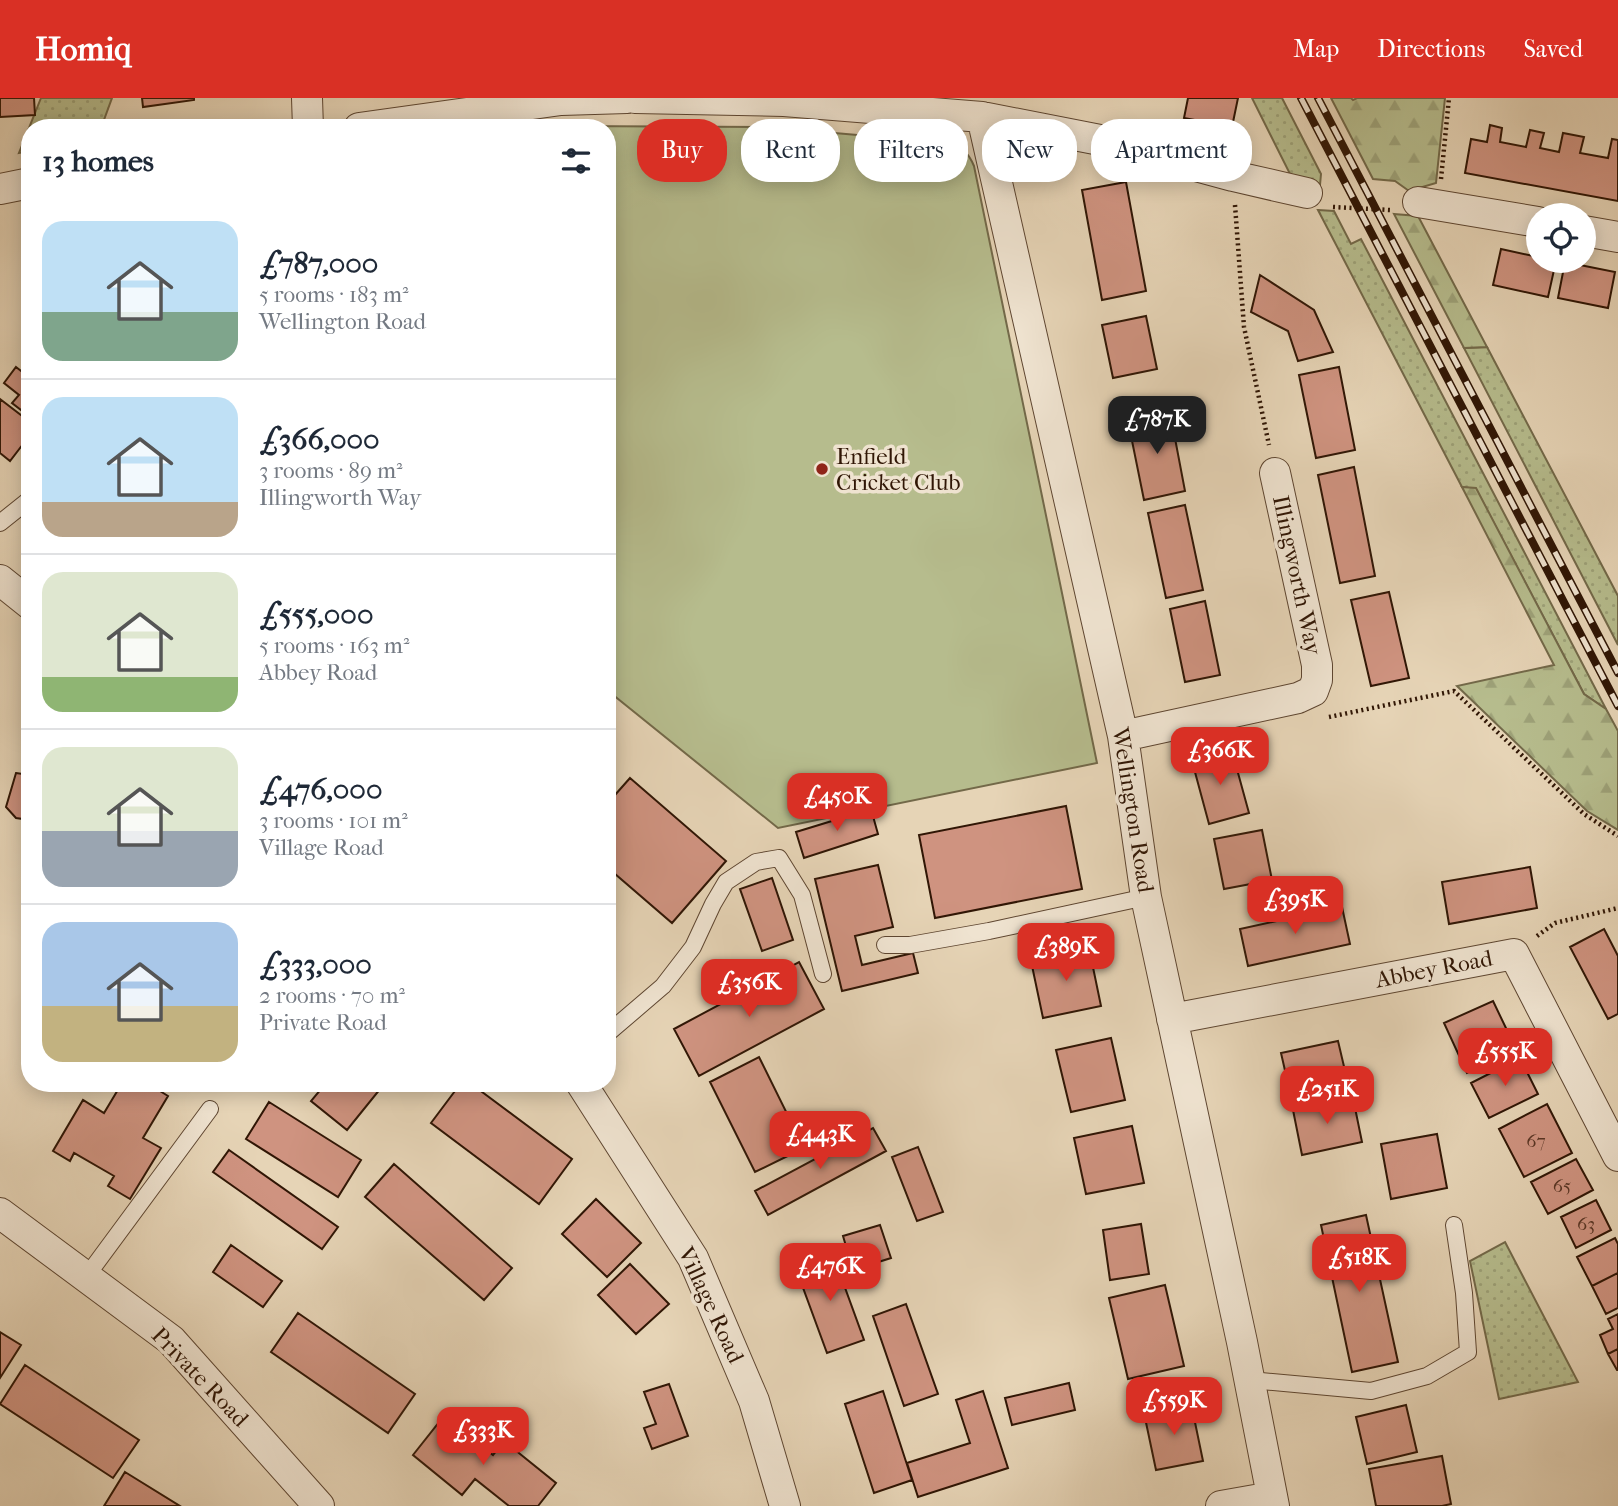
<!DOCTYPE html>
<html lang="en">
<head>
<meta charset="utf-8">
<style>
  :root { --surface:#fff; --page:#f6f6f7; --text:#1f2937; --muted:#747a83; --line:#e0e1e3; --accent:#d93025 }
  body { margin:0; font-family:"IM FELL French Canon",serif; background:var(--page); color:var(--text); height:100vh; display:flex; flex-direction:column; font-size:26px; white-space:nowrap }
  * { box-sizing:border-box; margin:0 }
  p { font-size:23px; color:var(--muted) }
  .icon { flex:none; width:38px; height:38px; fill:none; stroke:currentColor; stroke-width:2; stroke-linecap:round; stroke-linejoin:round }
  .map { position:relative; flex:1; overflow:hidden }
  .drawer { position:absolute; left:21px; top:21px; width:595px; height:973px; display:flex; flex-direction:column; background:var(--surface); border-radius:28px; box-shadow:0 4px 18px #0003 }
  .drawer>* { flex:none }
  .guide { position:absolute; left:637px; top:21px; width:665px; height:63px; display:flex; gap:14px }
  .tools { position:absolute; left:1526px; top:105px; display:grid; gap:14px }
  .tools a { display:grid; place-items:center; width:70px; height:70px; border-radius:50%; background:var(--surface); box-shadow:0 4px 18px #0003; font-size:35px }
  .price { position:absolute; translate:-50% -60px; padding:0 16px; border-radius:14px; background:var(--accent); color:#fff; font-size:23px; line-height:46px; filter:drop-shadow(0 2px 4px #0008) }
  .price::after { content:''; position:absolute; left:50%; top:42px; width:21px; height:16px; margin-left:-10px; background:inherit; clip-path:polygon(0 0,100% 0,50% 100%) }
  .price.current { background:#222; color:#fff }
  ul { padding:0; list-style:none }
  li { display:flex; align-items:center; gap:21px; height:175px; padding:0 21px }
  li+li { border-top:2px solid var(--line) }
  li span { display:grid; place-items:center; flex:none; width:196px; height:140px; border-radius:21px; color:#555 }
  li>.icon { margin-inline-start:auto }
  span .icon { width:84px; height:84px; fill:#fffc; stroke-width:1 }
  li b { font-size:30px }
  h2 { display:flex; justify-content:space-between; align-items:center; height:84px; padding:0 21px; font-size:30px }
  .chip { padding:0 24px; border-radius:28px; background:var(--surface); box-shadow:0 4px 18px #0003; font-size:24px; line-height:63px }
  .chip.current { background:var(--accent); color:#fff }
  header { display:flex; align-items:center; gap:42px; box-sizing:border-box; height:98px; padding:0 35px; background:var(--accent); color:#fff }
  header strong { font-size:33px }
  nav { display:flex; gap:38px; margin-inline-start:auto; font-size:24px }
  .map>svg:first-child { display:block }
</style>
</head>
<body>
<header>
<strong>Homiq</strong>
<nav><a>Map</a><a>Directions</a><a>Saved</a></nav>
</header>
<div class="map">
<svg width="1618" height="1408" viewBox="0 0 1618 1408">
  <defs>
    <pattern id="green-dots" width="8" height="8" patternUnits="userSpaceOnUse" patternTransform="scale(1.75)"><rect width="8" height="8" fill="#b6bc8d"/><path d="M2 2h.1M6 6h.1" fill="none" stroke="#9da178" stroke-width="1.8" stroke-linecap="round"/></pattern>
    <pattern id="forest-firs" width="22" height="20" patternUnits="userSpaceOnUse" patternTransform="scale(1.75)"><rect width="22" height="20" fill="#b6bc8d"/><path d="M5 1l3.5 6h-7zM16 11l3.5 6h-7z" fill="#9da178"/></pattern>
  </defs>
  <rect width="100%" height="100%" fill="#e6d4b6"/>
  <filter id="stains"><feTurbulence type="fractalNoise" baseFrequency=".00286" numOctaves="4"/><feColorMatrix values="0 0 0 0 .2 0 0 0 0 .09 0 0 0 0 .02 0 0 0 .5 -.17"/></filter>
  <radialGradient id="worn" r=".72"><stop offset=".6" stop-color="#630" stop-opacity="0"/><stop offset="1" stop-color="#630" stop-opacity=".3"/></radialGradient>
  <path fill="url(#green-dots)" stroke="#736949" stroke-width="2" d="M41 0H112L101 30H30V53L19 55Z
    M1252 0H1282L1321 76 1320 87 1292 80Z
    M1318 112 1334 113 1351 146 1361 141 1606 611 1584 596 1476 391 1462 389Z
    M1487 249 1618 498V547L1464 250Z
    M1505 1144 1578 1284 1499 1301 1470 1163Z"/>
  <path fill="url(#forest-firs)" stroke="#736949" stroke-width="2" d="M1331 0H1351L1353 2 1357 0H1445L1436 85 1409 93 1395 83 1373 81Z
    M1394 116 1418 118 1487 249 1464 250Z
    M1462 389 1476 390 1584 596 1606 611 1618 633V732L1587 713 1457 588 1554 567Z"/>
  <path fill="#b6bc8d" stroke="#736949" stroke-width="2" d="M567 28 766 29 949 45C962 47 969 56 974 68L1097 665 778 730 607 592V30H548Z"/>
  <path fill="#cf9380" stroke="#301605" stroke-width="2" d="M0 0H34L35 17 0 19Z
    M142 0H194V2L143 9Z
    M1188 0H1238L1232 29 1184 20Z
    M1490 27 1502 30 1500 44 1526 49 1530 32 1544 35 1540 50 1559 54 1563 35 1584 39 1580 55 1608 60 1612 41 1618 42V103L1465 75 1471 41 1487 44Z
    M1126 84 1146 193 1102 202 1082 92Z
    M1501 151 1538 159V163H1556L1548 199 1493 187Z
    M1565 164 1615 174 1608 210 1558 200Z
    M1260 177 1314 212 1333 254 1298 263 1288 233 1251 214Z
    M1146 218 1157 271 1113 280 1102 227Z
    M16 269 30 280V319L12 305 19 297 4 285Z
    M1339 269 1355 352 1316 360 1299 277Z
    M0 301 30 324V337L10 363 0 355Z
    M1170 314 1185 393 1144 402 1128 323Z
    M1354 369 1375 478 1340 485 1318 377Z
    M1185 407 1203 492 1166 500 1148 415Z
    M1389 494 1409 580 1371 588 1351 502Z
    M1205 503 1220 577 1185 584 1170 511Z
    M1232 653 1249 715 1209 726 1192 663Z
    M16 675 30 677V722L16 720 6 709Z
    M630 680 726 763 672 825 607 769V706Z
    M1066 708 1082 791 935 820 919 737Z
    M871 711 878 736 804 760 796 734Z
    M1262 732 1272 782 1224 791 1214 741Z
    M878 767 893 829 855 838 862 867 913 855 918 875 842 893 815 781Z
    M1530 769 1537 810 1449 826 1442 784Z
    M772 780 793 842 762 853 740 791Z
    M1342 809 1350 846 1248 868 1240 831Z
    M1604 831 1618 858V916L1608 921 1570 849Z
    M1089 850 1101 908 1043 920 1031 863Z
    M799 864 824 911 699 978 674 931Z
    M1493 903 1516 951 1467 975 1444 925Z
    M1111 940 1125 1002 1071 1014 1056 952Z
    M1338 943 1346 977 1289 990 1281 955Z
    M759 959 804 1050 755 1074 710 984Z
    M1520 960 1538 996 1489 1020 1471 985Z
    M122 985H147L168 998 143 1040 161 1050 130 1101 108 1088 114 1078 74 1055 70 1063 53 1053 83 1002 104 1015Z
    M326 985H385L347 1032 311 1003Z
    M461 985H470L572 1061 539 1106 431 1025Z
    M1353 1000 1362 1044 1302 1057 1293 1012Z
    M269 1004 361 1062 338 1099 246 1041Z
    M1547 1006 1572 1055 1524 1079 1499 1031Z
    M1132 1028 1144 1085 1086 1096 1074 1040Z
    M873 1030 886 1053 768 1117 755 1093Z
    M1437 1036 1447 1090 1391 1101 1381 1046Z
    M918 1049 943 1114 917 1123 892 1059Z
    M229 1052 338 1129 322 1151 213 1074Z
    M1576 1061 1593 1092 1548 1116 1531 1084Z
    M394 1066 512 1170 484 1202 365 1099Z
    M596 1101 641 1145 607 1179 562 1136Z
    M1596 1102 1611 1132 1576 1150 1561 1119Z
    M1366 1117 1398 1264 1352 1274 1321 1127Z
    M1141 1126 1149 1176 1110 1182 1103 1132Z
    M880 1127 891 1160 853 1172 843 1138Z
    M1615 1140 1618 1146V1175L1592 1188 1577 1159Z
    M231 1147 282 1183 263 1209 213 1174Z
    M832 1154 864 1242 827 1255 795 1168Z
    M630 1166 669 1206 636 1236 598 1197Z
    M1618 1175V1210L1606 1216 1592 1188Z
    M1165 1187 1184 1268 1128 1281 1109 1200Z
    M906 1206 938 1296 904 1308 873 1218Z
    M298 1215 415 1296 388 1335 271 1254Z
    M1618 1216V1251L1608 1256 1600 1237 1613 1231 1608 1221Z
    M0 1234 21 1247 0 1280Z
    M1618 1251V1272H1617L1608 1256Z
    M25 1267 139 1342 113 1380 0 1306Z
    M1069 1285 1075 1312 1012 1327 1005 1300Z
    M669 1286 688 1338 652 1351 644 1330 656 1326 644 1294Z
    M883 1293 912 1382 874 1395 845 1306Z
    M983 1293 1008 1370 918 1399 907 1365 970 1345 956 1302Z
    M1191 1305 1203 1363 1156 1372 1144 1315Z
    M1406 1307 1417 1354 1367 1366 1356 1319Z
    M444 1318 493 1357 504 1343 556 1385 538 1408H509L475 1381 462 1397 413 1357Z
    M1442 1358 1451 1406 1442 1408H1376L1369 1371Z
    M125 1374 180 1408H104Z"/>
  <g fill="none" stroke-linecap="round" stroke-linejoin="round">
    <defs>
      <path id="lane" d="M0 425 30 401
        M885 847H910L989 833 1146 799
        M607 936 663 888 693 849 713 806 726 784 756 764 779 760 802 797 823 876
        M86 1179 210 1011
        M1250 1282 1371 1293 1427 1278 1468 1254 1464 1195 1454 1127"/>
      <path id="street" d="M307 0 308 30
        M635 0 784 3 982 19 1100 42 1233 78 1307 95
        M982 19 1123 638 1146 799 1242 1244 1274 1408
        M359 30 561 2 627 0
        M0 91 30 85
        M1418 104 1538 124
        M1584 133 1618 139
        M0 482 30 506
        M1123 638 1298 600 1313 593 1317 582V567L1275 375
        M1172 921 1514 856 1618 1058
        M581 985 693 1160 754 1303 785 1408
        M0 1115 171 1242 319 1408
        M1221 1408 1272 1399"/>
    </defs>
    <use href="#lane" stroke="#5e4631" stroke-width="18"/>
    <use href="#street" stroke="#5e4631" stroke-width="32"/>
    <path stroke="#301605" stroke-width="4.5" stroke-dasharray="2 3.5" stroke-linecap="butt" d="M1441 81 1449 0
      M1235 107 1244 229 1269 347
      M1333 109 1390 112
      M1329 619 1454 593 1584 716 1618 738
      M1537 838 1555 825 1618 810"/>
    <use href="#lane" stroke="#efe3d0" stroke-width="16"/>
    <use href="#street" stroke="#efe3d0" stroke-width="30"/>
    <defs>
      <path id="rail" d="M1301 0 1618 608
        M1318 0 1618 575"/>
    </defs>
    <use href="#rail" stroke="#301605" stroke-width="8"/>
    <use href="#rail" stroke="#efe3d0" stroke-width="5" stroke-dasharray="16" stroke-linecap="butt"/>
  </g>
  <circle fill="#8f2418" stroke="#efe3d0" stroke-width="2.5" cx="822" cy="371" r="7"/>
  <g text-anchor="middle" dominant-baseline="central" stroke-width="7" stroke-linejoin="round" paint-order="stroke">
    <g font-size="19" fill="#583524">
      <text x="1536" y="1043">67</text>
      <text x="1562" y="1088">65</text>
      <text x="1586" y="1126">63</text>
    </g>
    <g font-size="23" fill="#301605" stroke="#efe3d0" text-anchor="start">
      <text x="836" y="358">Enfield<tspan x="836" dy="26">Cricket Club</tspan></text>
    </g>
    <g font-size="23" fill="#301605" stroke="#efe3d0">
      <text transform="translate(1297 477) rotate(78)">Illingworth Way</text>
      <text transform="translate(1133 712) rotate(81)">Wellington Road</text>
      <text transform="translate(1434 871) rotate(-11)">Abbey Road</text>
      <text transform="translate(711 1207) rotate(65)">Village Road</text>
      <text transform="translate(200 1279) rotate(46)">Private Road</text>
    </g>
  </g>
  <rect width="100%" height="100%" filter="url(#stains)"/>
  <rect width="100%" height="100%" fill="url(#worn)"/>
</svg>
<div class="tools">
<a><svg class="icon" aria-label="locate" viewBox="0 0 24 24"><circle cx="12" cy="12" r="6"/><path d="M12 2v4M12 18v4M2 12h4M18 12h4"/></svg></a>
</div>
<b class="price current" style="left:1157px;top:358px">£787K</b>
<b class="price" style="left:1220px;top:689px">£366K</b>
<b class="price" style="left:837px;top:735px">£450K</b>
<b class="price" style="left:1295px;top:838px">£395K</b>
<b class="price" style="left:1066px;top:885px">£389K</b>
<b class="price" style="left:749px;top:921px">£356K</b>
<b class="price" style="left:1505px;top:990px">£555K</b>
<b class="price" style="left:1327px;top:1028px">£251K</b>
<b class="price" style="left:820px;top:1073px">£443K</b>
<b class="price" style="left:1359px;top:1196px">£518K</b>
<b class="price" style="left:830px;top:1205px">£476K</b>
<b class="price" style="left:1174px;top:1339px">£559K</b>
<b class="price" style="left:483px;top:1369px">£333K</b>
<div class="guide">
<a class="chip current">Buy</a>
<a class="chip">Rent</a>
<a class="chip">Filters</a>
<a class="chip">New</a>
<a class="chip">Apartment</a>
</div>
<section class="drawer">
<h2>13 homes<svg class="icon" aria-label="filters" viewBox="0 0 24 24"><path d="M4 7h16M4 17h16"/><circle cx="9" cy="7" r="2"/><circle cx="15" cy="17" r="2"/></svg></h2>
<ul>
<li><span style="background:linear-gradient(#bfe0f5 65%,#7fa58c 0)"><svg class="icon" aria-label="home" viewBox="0 0 24 24"><path d="M3 11l9-7 9 7M6 9v11h12V9"/></svg></span><div><b>£787,000</b><p>5 rooms · 183 m²</p><p>Wellington Road</p></div></li>
<li><span style="background:linear-gradient(#bfe0f5 75%,#b9a48a 0)"><svg class="icon" aria-label="home" viewBox="0 0 24 24"><path d="M3 11l9-7 9 7M6 9v11h12V9"/></svg></span><div><b>£366,000</b><p>3 rooms · 89 m²</p><p>Illingworth Way</p></div></li>
<li><span style="background:linear-gradient(#dfe7d0 75%,#8fb573 0)"><svg class="icon" aria-label="home" viewBox="0 0 24 24"><path d="M3 11l9-7 9 7M6 9v11h12V9"/></svg></span><div><b>£555,000</b><p>5 rooms · 163 m²</p><p>Abbey Road</p></div></li>
<li><span style="background:linear-gradient(#dfe7d0 60%,#9aa5b1 0)"><svg class="icon" aria-label="home" viewBox="0 0 24 24"><path d="M3 11l9-7 9 7M6 9v11h12V9"/></svg></span><div><b>£476,000</b><p>3 rooms · 101 m²</p><p>Village Road</p></div></li>
<li><span style="background:linear-gradient(#a9c7e8 60%,#c2b280 0)"><svg class="icon" aria-label="home" viewBox="0 0 24 24"><path d="M3 11l9-7 9 7M6 9v11h12V9"/></svg></span><div><b>£333,000</b><p>2 rooms · 70 m²</p><p>Private Road</p></div></li>
</ul>
</section>
</div>
</body>
</html>
